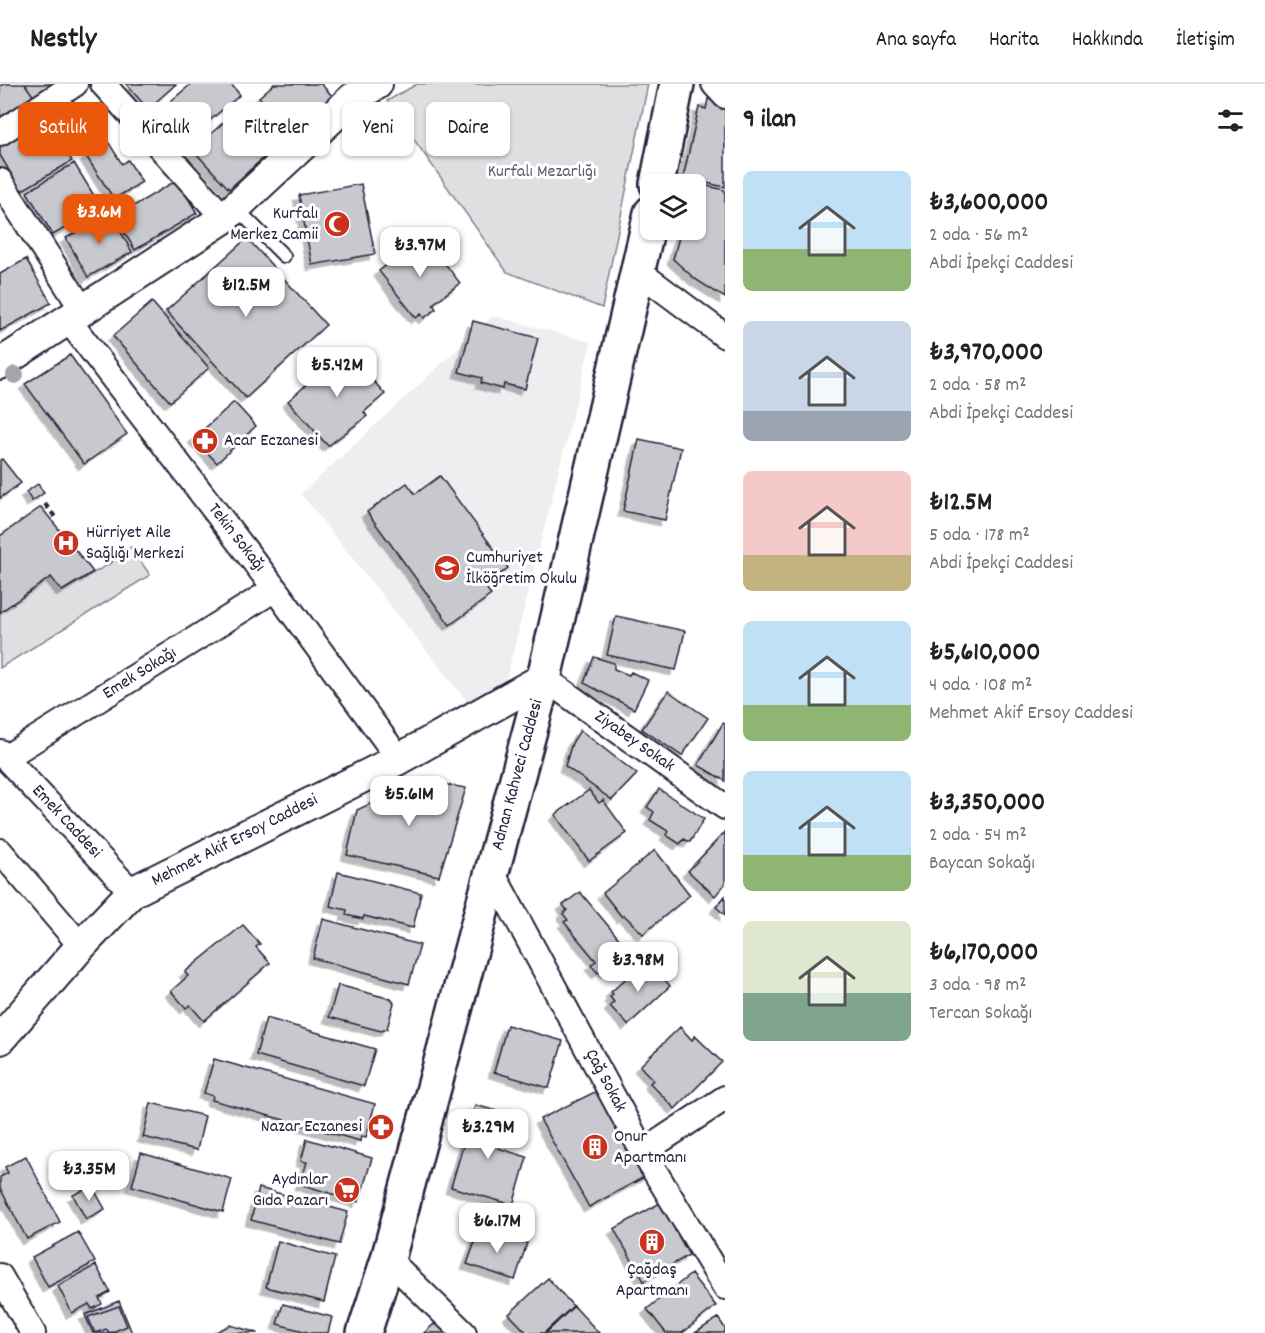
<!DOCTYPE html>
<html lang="tr">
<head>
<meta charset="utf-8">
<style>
  :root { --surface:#fff; --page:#f2f2f2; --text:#222; --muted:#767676; --line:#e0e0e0; --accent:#ea580c }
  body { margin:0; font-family:Dekko,sans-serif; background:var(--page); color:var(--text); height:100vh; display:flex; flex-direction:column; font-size:22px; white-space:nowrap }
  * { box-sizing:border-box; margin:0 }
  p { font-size:20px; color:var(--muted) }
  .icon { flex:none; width:33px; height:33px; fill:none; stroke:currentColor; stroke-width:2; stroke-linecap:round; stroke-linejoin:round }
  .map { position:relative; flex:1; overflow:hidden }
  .side { display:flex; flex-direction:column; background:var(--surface); width:540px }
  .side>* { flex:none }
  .guide { position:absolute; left:18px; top:18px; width:570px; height:54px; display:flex; gap:12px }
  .tools { position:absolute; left:640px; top:90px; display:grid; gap:12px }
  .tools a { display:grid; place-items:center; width:66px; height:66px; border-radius:9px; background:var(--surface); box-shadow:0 2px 4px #0004; font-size:30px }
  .price { position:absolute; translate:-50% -51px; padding:0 14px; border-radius:12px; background:#fff; color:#222; font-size:20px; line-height:39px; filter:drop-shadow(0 2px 3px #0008) }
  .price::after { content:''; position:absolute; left:50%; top:36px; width:18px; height:14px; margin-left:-9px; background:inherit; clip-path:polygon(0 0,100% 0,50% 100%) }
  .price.on { background:var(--accent); color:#fff }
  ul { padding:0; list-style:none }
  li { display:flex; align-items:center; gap:18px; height:150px; padding:0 18px }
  li span { display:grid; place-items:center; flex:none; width:168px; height:120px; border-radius:9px; color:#555 }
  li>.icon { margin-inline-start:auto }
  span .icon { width:72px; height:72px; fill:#fffc; stroke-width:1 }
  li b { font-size:26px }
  h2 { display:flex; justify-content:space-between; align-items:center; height:72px; padding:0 18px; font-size:26px }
  .tag { padding:0 21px; border-radius:9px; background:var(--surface); box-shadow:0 2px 4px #0004; font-size:21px; line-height:54px }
  .tag.on { background:var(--accent); color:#fff }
  header { display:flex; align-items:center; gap:36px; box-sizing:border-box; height:84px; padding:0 30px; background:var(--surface); border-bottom:2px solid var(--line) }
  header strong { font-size:28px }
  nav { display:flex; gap:33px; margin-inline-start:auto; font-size:21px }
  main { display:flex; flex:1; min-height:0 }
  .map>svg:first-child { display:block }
</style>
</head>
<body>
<header>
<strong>Nestly</strong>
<nav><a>Ana sayfa</a><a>Harita</a><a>Hakkında</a><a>İletişim</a></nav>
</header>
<main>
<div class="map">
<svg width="725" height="1249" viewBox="0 0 725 1249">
  <defs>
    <filter id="shadow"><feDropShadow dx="-5.5" dy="5.5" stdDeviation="0" flood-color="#0004"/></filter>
  </defs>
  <rect width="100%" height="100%" fill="#fff"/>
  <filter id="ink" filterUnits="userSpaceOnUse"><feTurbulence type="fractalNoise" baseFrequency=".0167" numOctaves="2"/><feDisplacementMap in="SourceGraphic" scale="12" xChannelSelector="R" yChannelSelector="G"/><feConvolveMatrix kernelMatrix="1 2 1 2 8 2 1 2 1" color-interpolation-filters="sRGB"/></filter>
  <g filter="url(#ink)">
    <path fill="#eeeef1" d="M493 232 591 258 498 628 474 626 301 410Z"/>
    <path fill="#dfdfe2" stroke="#80808e" stroke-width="1.5" d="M417 0H648L602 224 507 188 387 17Z
      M131 463 150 491 0 584V528L51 493 62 507 111 479 117 471Z"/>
    <path fill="#c8c8cf" stroke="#22223b" stroke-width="1.5" filter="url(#shadow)" d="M4 0H25L38 19 0 36V2Z
      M25 0H65L38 19Z
      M126 0H176L148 25Z
      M191 0H231L240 11 184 58 158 28Z
      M274 0H321L334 14 294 51 259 13Z
      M708 15 725 19V103L683 94 699 23 706 25Z
      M247 17 283 56 229 105 193 66Z
      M46 34 72 77 21 107 0 71V61Z
      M86 39 89 43 93 41 105 60 109 59 122 80 128 76 142 98 114 115 86 72 90 70 75 47Z
      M74 79 101 123 53 151 27 108Z
      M177 96 197 129 135 166 115 133Z
      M693 99 725 106V214L695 195 673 175 681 146H696V100Z
      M361 100 375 170 312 181 299 111Z
      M110 129 132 168 88 193 66 154Z
      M424 152 460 199 433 220 436 225 424 234 421 230 416 234 379 187Z
      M247 154 326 241 246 314 166 227Z
      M26 175 51 219 0 247V190Z
      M152 218 209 284 170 318 113 252Z
      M473 237 538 254 525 305 504 300 503 305 481 299 482 294 459 288Z
      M346 266 385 310 364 328 367 332 328 362 288 317Z
      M70 271 127 350 84 380 25 300Z
      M234 318 256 342 217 379 194 354Z
      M639 355 681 364 665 436 623 427Z
      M2 375 21 399 0 414V376Z
      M440 392 508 484 485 502 491 511 450 541 367 428 407 399 415 410Z
      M38 400 44 409 32 417 26 408Z
      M41 423 93 488 62 507 51 493 0 528V452Z
      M616 532 685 547 676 586 607 571Z
      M594 573 614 579V585L629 591 631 588 648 596 634 625 584 599Z
      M668 607 708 634 682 672 642 645Z
      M723 639 725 640V697L698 681Z
      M580 646 637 690 612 716 565 682 572 659Z
      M420 696 466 704 439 792 347 771 357 726Z
      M659 705 704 735 690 758 684 755 680 760 666 751 668 747 650 736 654 728 647 723Z
      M589 706 599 719 603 716 627 749 589 777 555 731Z
      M725 748V800L715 812 688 787Z
      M655 766 690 811 643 850 624 831 622 833 603 809Z
      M338 788 421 809 413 844 364 832 363 835 346 831 347 826 330 822Z
      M580 808 630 868 606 888 603 884 598 889 591 881 596 877 564 838 568 836 563 830 567 826 563 821Z
      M725 812V831L716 823Z
      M323 835 420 861 409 900 313 874Z
      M243 841 260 860 256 863 270 879 204 937 190 921 186 924 171 907 188 892 185 888Z
      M651 878 670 902 628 941 610 922 614 918 610 913 613 910 611 908 633 888 636 891Z
      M338 901 391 915 394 919 387 945 381 947 329 933Z
      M266 934 375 965 364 1002 256 971Z
      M507 941 563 957 549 1004 494 988Z
      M680 943 692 956 695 952 722 978 675 1025 650 999 653 996 640 982Z
      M214 975 375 1020 366 1053 361 1052 360 1057 212 1016 213 1012 204 1009Z
      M605 1003 648 1091 589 1123 540 1035Z
      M151 1019 205 1032 197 1066 143 1053Z
      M475 1021 508 1030 498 1064 527 1073 513 1121 451 1103Z
      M307 1055 372 1074 359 1118 300 1100 307 1078 301 1077Z
      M141 1069 232 1095 223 1128 132 1102Z
      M26 1072 60 1138 27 1155 0 1104V1093L8 1089 5 1083Z
      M65 1074 79 1078 74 1097 60 1092Z
      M92 1102 105 1125 86 1135 73 1111Z
      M259 1104 348 1128 339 1160 251 1136Z
      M660 1119 689 1171 644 1197 614 1145Z
      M480 1144 527 1159 515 1196 467 1180Z
      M78 1148 95 1178 48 1203 32 1173Z
      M278 1157 335 1173 324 1218 266 1203Z
      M96 1181 110 1208 99 1214 102 1220 92 1225 89 1220 72 1229 58 1202Z
      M691 1190 716 1222 682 1249H666L647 1225Z
      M548 1194 573 1222 544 1249H527L509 1230Z
      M119 1217 132 1249H93L85 1231Z
      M283 1220 332 1233 328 1249H311L277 1240Z
      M119 1222 127 1242 110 1249 106 1245 95 1249 88 1233Z
      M574 1222 599 1249H546Z
      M718 1234 725 1244V1249H695Z
      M440 1238 450 1249H424L434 1240 435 1241Z
      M230 1241 258 1249H214Z"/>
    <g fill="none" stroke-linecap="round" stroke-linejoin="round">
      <defs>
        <path id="service" d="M236 124 284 172"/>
        <path id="minor" d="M103 0 224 134
          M714 0 725 12
          M0 49 75 0
          M0 97 82 225
          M639 188 725 252
          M69 237 275 505 399 675
          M544 594 725 723
          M0 668 132 808
          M5 674 275 505
          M0 767 81 862
          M492 788 643 1068 725 1203
          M643 1068 725 1014
          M388 1175 464 1249
          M0 1192 33 1249"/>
        <path id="tertiary" d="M0 280 224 134 353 14 377 0
          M0 955 81 862 132 808 399 675 544 594"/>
        <path id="secondary" d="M657 100 677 0
          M364 1249 388 1175 544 594 651 129"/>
      </defs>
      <use href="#service" stroke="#22223b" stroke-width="16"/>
      <use href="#minor" stroke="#22223b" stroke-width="28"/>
      <use href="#tertiary" stroke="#22223b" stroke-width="34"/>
      <use href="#secondary" stroke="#22223b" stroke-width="38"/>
      <path stroke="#22223b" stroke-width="4" stroke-dasharray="6 4.5" stroke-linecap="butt" d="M45 420 55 433
        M104 468 111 479"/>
      <use href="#service" stroke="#fff" stroke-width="12"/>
      <use href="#minor" stroke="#fff" stroke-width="24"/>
      <use href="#tertiary" stroke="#fff" stroke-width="30"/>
      <use href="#secondary" stroke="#fff" stroke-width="33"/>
    </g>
    <circle fill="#a5a5af" cx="15" cy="291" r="9"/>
  </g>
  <defs>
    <symbol id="mosque-disc" viewBox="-11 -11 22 22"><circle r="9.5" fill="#c8321e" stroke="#fff"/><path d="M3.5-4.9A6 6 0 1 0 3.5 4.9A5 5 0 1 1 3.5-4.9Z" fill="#fff"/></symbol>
    <symbol id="pharmacy-disc" viewBox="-11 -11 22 22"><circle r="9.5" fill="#c8321e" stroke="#fff"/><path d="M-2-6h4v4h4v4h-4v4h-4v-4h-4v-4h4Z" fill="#fff"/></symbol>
    <symbol id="hospital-disc" viewBox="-11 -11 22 22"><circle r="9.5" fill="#c8321e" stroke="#fff"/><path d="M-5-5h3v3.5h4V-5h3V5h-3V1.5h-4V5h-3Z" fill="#fff"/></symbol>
    <symbol id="school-disc" viewBox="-11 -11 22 22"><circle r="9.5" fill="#c8321e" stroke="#fff"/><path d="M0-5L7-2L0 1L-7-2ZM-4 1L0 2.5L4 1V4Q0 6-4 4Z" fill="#fff"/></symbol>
    <symbol id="building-disc" viewBox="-11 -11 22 22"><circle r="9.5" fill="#c8321e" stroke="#fff"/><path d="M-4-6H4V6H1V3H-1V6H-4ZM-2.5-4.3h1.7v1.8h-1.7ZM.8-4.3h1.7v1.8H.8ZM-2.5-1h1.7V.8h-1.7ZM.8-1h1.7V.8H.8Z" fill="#fff"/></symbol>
    <symbol id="supermarket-disc" viewBox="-11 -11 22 22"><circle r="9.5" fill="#c8321e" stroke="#fff"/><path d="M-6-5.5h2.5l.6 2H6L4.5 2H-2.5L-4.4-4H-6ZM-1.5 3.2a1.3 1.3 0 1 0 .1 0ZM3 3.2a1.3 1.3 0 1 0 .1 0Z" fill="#fff"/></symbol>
  </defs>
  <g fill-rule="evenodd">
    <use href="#mosque-disc" x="322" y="125" width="30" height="30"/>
    <use href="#pharmacy-disc" x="190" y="342" width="30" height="30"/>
    <use href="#hospital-disc" x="51" y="444" width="30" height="30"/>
    <use href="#school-disc" x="432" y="469" width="30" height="30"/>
    <use href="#pharmacy-disc" x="366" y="1028" width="30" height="30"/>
    <use href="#building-disc" x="580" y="1048" width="30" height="30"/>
    <use href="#supermarket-disc" x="332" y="1091" width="30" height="30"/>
    <use href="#building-disc" x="637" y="1143" width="30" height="30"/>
  </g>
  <g text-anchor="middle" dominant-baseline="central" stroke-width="6" stroke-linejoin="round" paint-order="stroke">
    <g font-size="18" fill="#5b5b6d" stroke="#fff">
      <text x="542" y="88">Kurfalı Mezarlığı</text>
    </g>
    <g font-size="18" fill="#22223b" stroke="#fff" text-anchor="start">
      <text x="318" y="130" text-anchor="end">Kurfalı<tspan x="318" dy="21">Merkez Camii</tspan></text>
      <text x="224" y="357">Acar Eczanesi</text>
      <text x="86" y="449">Hürriyet Aile<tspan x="86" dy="21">Sağlığı Merkezi</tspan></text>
      <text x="466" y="474">Cumhuriyet<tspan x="466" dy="21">İlköğretim Okulu</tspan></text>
      <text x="362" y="1043" text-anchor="end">Nazar Eczanesi</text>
      <text x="614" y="1053">Onur<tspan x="614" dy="21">Apartmanı</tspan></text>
      <text x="328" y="1096" text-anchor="end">Aydınlar<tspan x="328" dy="21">Gıda Pazarı</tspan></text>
      <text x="652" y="1186" text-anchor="middle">Çağdaş<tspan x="652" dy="21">Apartmanı</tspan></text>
    </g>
    <g font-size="18" fill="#22223b" stroke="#fff">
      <text transform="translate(236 454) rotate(52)">Tekin Sokağı</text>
      <text transform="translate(140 590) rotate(-32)">Emek Sokağı</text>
      <text transform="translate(634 658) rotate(35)">Ziyabey Sokak</text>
      <text transform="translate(518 691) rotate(-75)">Adnan Kahveci Caddesi</text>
      <text transform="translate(66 738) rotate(47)">Emek Caddesi</text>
      <text transform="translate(235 757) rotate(-27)">Mehmet Akif Ersoy Caddesi</text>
      <text transform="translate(605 997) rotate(62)">Çağ Sokak</text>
    </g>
  </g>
</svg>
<div class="tools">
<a><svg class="icon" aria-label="layers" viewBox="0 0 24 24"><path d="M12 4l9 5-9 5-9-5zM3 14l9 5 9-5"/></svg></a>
</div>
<b class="price on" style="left:99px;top:161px">₺3.6M</b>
<b class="price" style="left:420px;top:194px">₺3.97M</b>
<b class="price" style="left:246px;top:234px">₺12.5M</b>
<b class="price" style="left:337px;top:314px">₺5.42M</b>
<b class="price" style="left:409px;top:743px">₺5.61M</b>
<b class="price" style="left:638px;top:909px">₺3.98M</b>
<b class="price" style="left:488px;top:1076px">₺3.29M</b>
<b class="price" style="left:89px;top:1118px">₺3.35M</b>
<b class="price" style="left:497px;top:1170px">₺6.17M</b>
<div class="guide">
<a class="tag on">Satılık</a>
<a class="tag">Kiralık</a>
<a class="tag">Filtreler</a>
<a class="tag">Yeni</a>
<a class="tag">Daire</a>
</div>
</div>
<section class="side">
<h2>9 ilan<svg class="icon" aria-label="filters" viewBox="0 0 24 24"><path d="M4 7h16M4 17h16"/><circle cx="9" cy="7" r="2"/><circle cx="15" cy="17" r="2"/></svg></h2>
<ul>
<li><span style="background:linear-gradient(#bfe0f5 65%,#8fb573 0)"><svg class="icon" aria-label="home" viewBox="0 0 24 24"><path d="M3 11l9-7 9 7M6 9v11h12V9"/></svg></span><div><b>₺3,600,000</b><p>2 oda · 56 m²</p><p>Abdi İpekçi Caddesi</p></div></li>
<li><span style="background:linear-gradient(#c9d6e8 75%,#9aa5b1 0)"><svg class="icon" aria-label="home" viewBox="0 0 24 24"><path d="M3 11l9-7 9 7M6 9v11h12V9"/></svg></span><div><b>₺3,970,000</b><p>2 oda · 58 m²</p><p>Abdi İpekçi Caddesi</p></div></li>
<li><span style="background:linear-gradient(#f6c9c9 70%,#c2b280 0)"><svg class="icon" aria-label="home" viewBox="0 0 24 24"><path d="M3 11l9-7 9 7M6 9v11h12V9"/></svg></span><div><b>₺12.5M</b><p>5 oda · 178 m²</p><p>Abdi İpekçi Caddesi</p></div></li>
<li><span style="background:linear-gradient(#bfe0f5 70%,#8fb573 0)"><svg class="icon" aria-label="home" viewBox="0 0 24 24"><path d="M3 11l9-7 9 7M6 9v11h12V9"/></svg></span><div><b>₺5,610,000</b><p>4 oda · 108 m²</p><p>Mehmet Akif Ersoy Caddesi</p></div></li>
<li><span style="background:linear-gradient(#bfe0f5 70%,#8fb573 0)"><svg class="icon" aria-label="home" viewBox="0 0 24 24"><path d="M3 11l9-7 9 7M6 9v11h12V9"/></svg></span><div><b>₺3,350,000</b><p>2 oda · 54 m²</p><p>Baycan Sokağı</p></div></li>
<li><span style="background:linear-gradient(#dfe7d0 60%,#7fa58c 0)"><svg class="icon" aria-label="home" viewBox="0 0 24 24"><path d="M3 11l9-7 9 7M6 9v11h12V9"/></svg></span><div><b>₺6,170,000</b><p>3 oda · 98 m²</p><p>Tercan Sokağı</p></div></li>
</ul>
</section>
</main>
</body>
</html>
